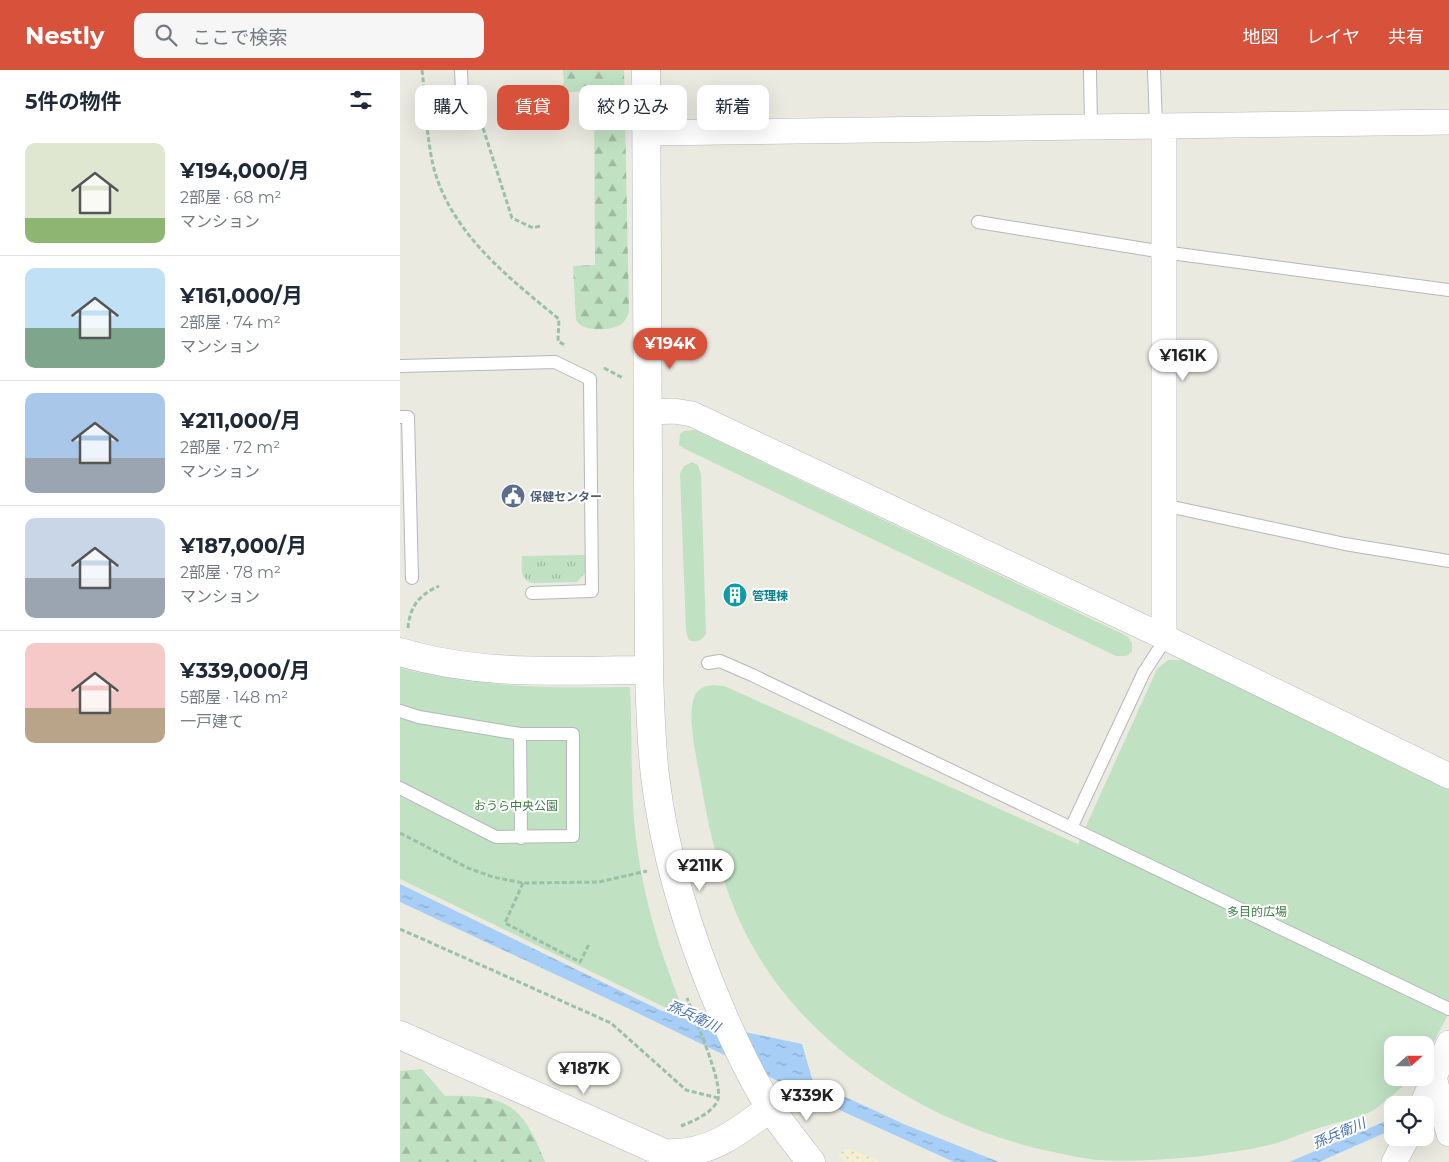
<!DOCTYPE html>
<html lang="ja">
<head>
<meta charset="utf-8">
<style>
  :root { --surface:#fff; --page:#f6f6f7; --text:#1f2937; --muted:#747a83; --line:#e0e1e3; --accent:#d8513b }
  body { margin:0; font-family:Montserrat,"Noto Sans JP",sans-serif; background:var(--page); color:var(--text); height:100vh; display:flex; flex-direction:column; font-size:19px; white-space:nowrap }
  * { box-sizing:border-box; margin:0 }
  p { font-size:16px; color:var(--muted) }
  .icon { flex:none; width:28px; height:28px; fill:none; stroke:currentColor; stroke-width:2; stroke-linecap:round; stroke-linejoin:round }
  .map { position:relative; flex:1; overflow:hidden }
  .sheet { display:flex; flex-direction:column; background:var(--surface); width:400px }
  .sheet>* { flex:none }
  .top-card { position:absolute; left:15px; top:15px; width:475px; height:45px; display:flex; gap:10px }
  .needle { width:32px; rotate:69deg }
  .tools { position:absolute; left:984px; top:966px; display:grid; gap:10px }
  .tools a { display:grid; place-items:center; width:50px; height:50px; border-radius:10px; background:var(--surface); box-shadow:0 5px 20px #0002; font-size:25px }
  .price { position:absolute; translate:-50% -42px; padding:0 11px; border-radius:18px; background:#fff; color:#222; font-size:16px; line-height:32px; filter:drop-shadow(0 1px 2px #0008) }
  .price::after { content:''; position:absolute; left:50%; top:30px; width:15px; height:11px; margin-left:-8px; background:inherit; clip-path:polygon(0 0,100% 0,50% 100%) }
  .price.current { background:var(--accent); color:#fff }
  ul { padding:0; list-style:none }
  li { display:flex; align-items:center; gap:15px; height:125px; padding:0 25px }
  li+li { border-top:1px solid var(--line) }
  li span { display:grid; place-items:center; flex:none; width:140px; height:100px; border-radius:10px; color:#555 }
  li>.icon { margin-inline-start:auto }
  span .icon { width:60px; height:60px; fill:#fffc; stroke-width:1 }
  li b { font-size:21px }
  h2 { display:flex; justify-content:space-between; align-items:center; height:60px; padding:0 25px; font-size:21px }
  .tag { padding:0 18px; border-radius:10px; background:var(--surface); box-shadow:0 5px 20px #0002; font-size:18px; line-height:45px }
  .tag.current { background:var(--accent); color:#fff }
  header { display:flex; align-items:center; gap:30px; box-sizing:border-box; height:70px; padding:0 25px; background:var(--accent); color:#fff }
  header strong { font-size:24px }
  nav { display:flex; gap:28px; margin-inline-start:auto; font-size:18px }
  .search { width:350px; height:45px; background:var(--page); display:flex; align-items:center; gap:12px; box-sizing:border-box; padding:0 18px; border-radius:10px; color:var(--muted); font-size:19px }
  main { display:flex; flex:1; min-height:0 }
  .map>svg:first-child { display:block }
</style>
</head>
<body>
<header>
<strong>Nestly</strong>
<div class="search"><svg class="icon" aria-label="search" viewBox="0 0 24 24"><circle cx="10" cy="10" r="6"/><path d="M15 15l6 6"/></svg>ここで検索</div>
<nav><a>地図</a><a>レイヤ</a><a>共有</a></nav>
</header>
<main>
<section class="sheet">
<h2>5件の物件<svg class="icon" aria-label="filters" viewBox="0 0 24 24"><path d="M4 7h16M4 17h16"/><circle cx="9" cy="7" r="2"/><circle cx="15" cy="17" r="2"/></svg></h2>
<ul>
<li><span style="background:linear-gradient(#dfe7d0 75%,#8fb573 0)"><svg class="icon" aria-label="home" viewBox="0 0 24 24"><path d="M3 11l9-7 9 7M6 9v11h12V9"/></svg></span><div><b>¥194,000/月</b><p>2部屋 · 68 m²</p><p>マンション</p></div></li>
<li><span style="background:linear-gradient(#bfe0f5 60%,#7fa58c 0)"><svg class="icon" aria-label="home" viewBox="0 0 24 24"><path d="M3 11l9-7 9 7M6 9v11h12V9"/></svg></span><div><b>¥161,000/月</b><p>2部屋 · 74 m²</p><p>マンション</p></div></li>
<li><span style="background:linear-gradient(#a9c7e8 65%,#9aa5b1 0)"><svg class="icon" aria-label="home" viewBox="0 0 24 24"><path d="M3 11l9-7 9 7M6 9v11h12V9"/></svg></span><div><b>¥211,000/月</b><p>2部屋 · 72 m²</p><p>マンション</p></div></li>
<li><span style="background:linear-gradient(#c9d6e8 60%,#9aa5b1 0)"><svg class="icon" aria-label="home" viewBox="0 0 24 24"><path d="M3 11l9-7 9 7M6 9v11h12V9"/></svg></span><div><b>¥187,000/月</b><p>2部屋 · 78 m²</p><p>マンション</p></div></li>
<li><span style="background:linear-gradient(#f6c9c9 65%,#b9a48a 0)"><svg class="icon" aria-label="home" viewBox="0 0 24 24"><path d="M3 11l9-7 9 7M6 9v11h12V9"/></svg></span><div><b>¥339,000/月</b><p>5部屋 · 148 m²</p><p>一戸建て</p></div></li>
</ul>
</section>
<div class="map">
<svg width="1049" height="1092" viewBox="0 0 1049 1092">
  <defs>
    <pattern id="grass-tufts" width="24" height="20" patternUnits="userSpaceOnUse" patternTransform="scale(1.25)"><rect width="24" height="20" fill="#c0e1c2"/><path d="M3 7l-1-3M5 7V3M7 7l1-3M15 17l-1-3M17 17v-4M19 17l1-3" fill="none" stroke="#9fbaa1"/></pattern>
    <pattern id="forest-firs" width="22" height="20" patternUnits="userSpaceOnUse" patternTransform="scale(1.25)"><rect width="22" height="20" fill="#c0e1c2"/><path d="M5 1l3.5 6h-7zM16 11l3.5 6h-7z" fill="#9fbaa1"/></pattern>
    <pattern id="sand-dots" width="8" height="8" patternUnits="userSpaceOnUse" patternTransform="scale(1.25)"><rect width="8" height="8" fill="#f6f0d2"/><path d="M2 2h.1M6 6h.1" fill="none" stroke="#d5d0b7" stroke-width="1.8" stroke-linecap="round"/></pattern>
    <pattern id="water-ripples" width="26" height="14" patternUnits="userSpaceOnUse" patternTransform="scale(1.25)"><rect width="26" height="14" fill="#a6cef6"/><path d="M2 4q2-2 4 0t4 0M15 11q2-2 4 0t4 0" fill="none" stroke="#8aaacb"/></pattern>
  </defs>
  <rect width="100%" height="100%" fill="#ebeae1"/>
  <path fill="url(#grass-tufts)" d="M185 485V503L177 512 132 513C119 509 122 497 122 486Z"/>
  <path fill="url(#forest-firs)" d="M163 0H224L229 241C227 247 225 252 220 255 209 261 182 262 176 250L173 196 195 195 194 25 190 21 155 23 164 13Z
    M22 999 45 1026C106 1024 123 1035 145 1092H0V1001Z"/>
  <path fill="url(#sand-dots)" d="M448 1078 481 1092H445L438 1084Z"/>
  <path fill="#c0e1c2" d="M295 360 727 566 732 573V582L726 586H716L285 379 279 375 280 364 284 361Z
    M292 392 298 395 301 405 306 564C301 571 295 574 288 569L286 560 280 404 284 396Z
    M768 590H782L1049 719V943L1025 988V975H992V1008H1012C999 1019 987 1032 972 1041 957 1049 937 1052 922 1057 907 1061 892 1068 877 1073 856 1079 832 1082 810 1085 774 1089 736 1092 699 1090 682 1089 665 1084 648 1081 534 1056 415 984 356 882 324 828 310 768 300 707 297 689 283 633 299 620 306 614 315 615 324 616L678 774 757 599Z
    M0 598C76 618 152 618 230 617 232 656 231 696 233 735 237 809 258 881 287 948L0 809Z"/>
  <path fill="url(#water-ripples)" d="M0 814 260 940 288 950 402 974 413 1012 506 1055 599 1092H554L411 1027 223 936 0 832Z
    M984 1052 989 1061 919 1092H889Z"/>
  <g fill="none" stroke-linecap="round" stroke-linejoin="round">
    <defs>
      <path id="service" d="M61 0 63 46
        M690 0 691 57
        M754 0 756 56
        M578 152 763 182 1049 220
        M0 296 155 292 190 309 192 521 132 523
        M0 347H8L12 508
        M763 435 945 474 1049 491
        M308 593 320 591 352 605 1049 939
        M0 641 19 647 120 664H173V766L96 767 0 718
        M120 664 121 768
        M671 758 744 602 761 576"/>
      <path id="minor" d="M248 63 1049 52
        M249 342 274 341 292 344 764 567 1049 706
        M764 567V56
        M1034 1007 1049 1064
        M1022 1035 1049 973
        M994 1092 1007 1068"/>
      <path id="tertiary" d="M246 0 249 600C250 636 251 671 255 706 265 789 289 866 322 943 336 975 351 1008 370 1037 382 1056 397 1074 411 1092
        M0 582C82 607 165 600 249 600
        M0 965 264 1083C308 1086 337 1063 370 1038"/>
    </defs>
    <use href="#service" stroke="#b4b7bb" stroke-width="14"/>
    <use href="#minor" stroke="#b4b7bb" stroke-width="26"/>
    <use href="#tertiary" stroke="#b4b7bb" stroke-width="29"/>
    <path stroke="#9ac1a8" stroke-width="3" stroke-dasharray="5 2.5" stroke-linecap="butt" d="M22 0C26 32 26 67 34 99 52 164 109 208 159 249L158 271 166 276
      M83 58 112 148 133 158 140 156
      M204 298 223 308
      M8 558C10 536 19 525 39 516
      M0 763 68 798 93 807 123 813 199 812 247 801
      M123 813 105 853 180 892 189 874
      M0 859 211 953 286 1020 318 1028
      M281 1056C294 1051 314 1042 318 1029 323 1012 294 947 287 928"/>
    <use href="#service" stroke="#fff" stroke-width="12"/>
    <use href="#minor" stroke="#fff" stroke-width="25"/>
    <use href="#tertiary" stroke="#fff" stroke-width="28"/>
  </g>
  <defs>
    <symbol id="civic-disc" viewBox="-11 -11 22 22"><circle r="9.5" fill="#5c6f8a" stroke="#fff"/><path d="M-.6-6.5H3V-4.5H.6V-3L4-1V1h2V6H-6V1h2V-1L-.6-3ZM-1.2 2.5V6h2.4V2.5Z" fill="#fff"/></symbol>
    <symbol id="building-disc" viewBox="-11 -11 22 22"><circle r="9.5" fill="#0f9aa8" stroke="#fff"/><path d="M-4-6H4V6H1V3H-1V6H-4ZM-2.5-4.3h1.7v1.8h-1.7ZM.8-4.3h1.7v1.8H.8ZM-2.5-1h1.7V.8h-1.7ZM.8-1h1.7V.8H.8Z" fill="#fff"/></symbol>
  </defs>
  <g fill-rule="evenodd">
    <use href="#civic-disc" x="99" y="412" width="28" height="28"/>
    <use href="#building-disc" x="321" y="511" width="28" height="28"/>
  </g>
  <g text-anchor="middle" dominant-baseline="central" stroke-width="4" stroke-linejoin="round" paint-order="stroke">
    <g font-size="12" font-weight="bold" fill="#4e5e75" stroke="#fff" text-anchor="start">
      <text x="130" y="426">保健センター</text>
    </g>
    <g font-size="12" font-weight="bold" fill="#0d838f" stroke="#fff" text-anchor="start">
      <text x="352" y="525">管理棟</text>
    </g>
    <g font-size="12" fill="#3c7e43" stroke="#fff">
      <text x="116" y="735">おうら中央公園</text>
      <text x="857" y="841">多目的広場</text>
    </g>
    <g font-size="14" font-style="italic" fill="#4974af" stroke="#fff">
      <text transform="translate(294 946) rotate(25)">孫兵衛川</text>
      <text transform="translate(939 1063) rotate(-23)">孫兵衛川</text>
    </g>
  </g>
</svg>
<div class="tools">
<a><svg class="needle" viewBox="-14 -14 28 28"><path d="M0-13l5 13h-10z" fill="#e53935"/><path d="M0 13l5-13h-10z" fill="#747a83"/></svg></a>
<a><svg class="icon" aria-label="locate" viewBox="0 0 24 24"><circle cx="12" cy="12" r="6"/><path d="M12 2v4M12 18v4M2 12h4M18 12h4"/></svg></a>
</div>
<b class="price current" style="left:270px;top:300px">¥194K</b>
<b class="price" style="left:783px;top:312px">¥161K</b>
<b class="price" style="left:300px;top:822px">¥211K</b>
<b class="price" style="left:184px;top:1025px">¥187K</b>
<b class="price" style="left:407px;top:1052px">¥339K</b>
<div class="top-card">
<a class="tag">購入</a>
<a class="tag current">賃貸</a>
<a class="tag">絞り込み</a>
<a class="tag">新着</a>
</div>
</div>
</main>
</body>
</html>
